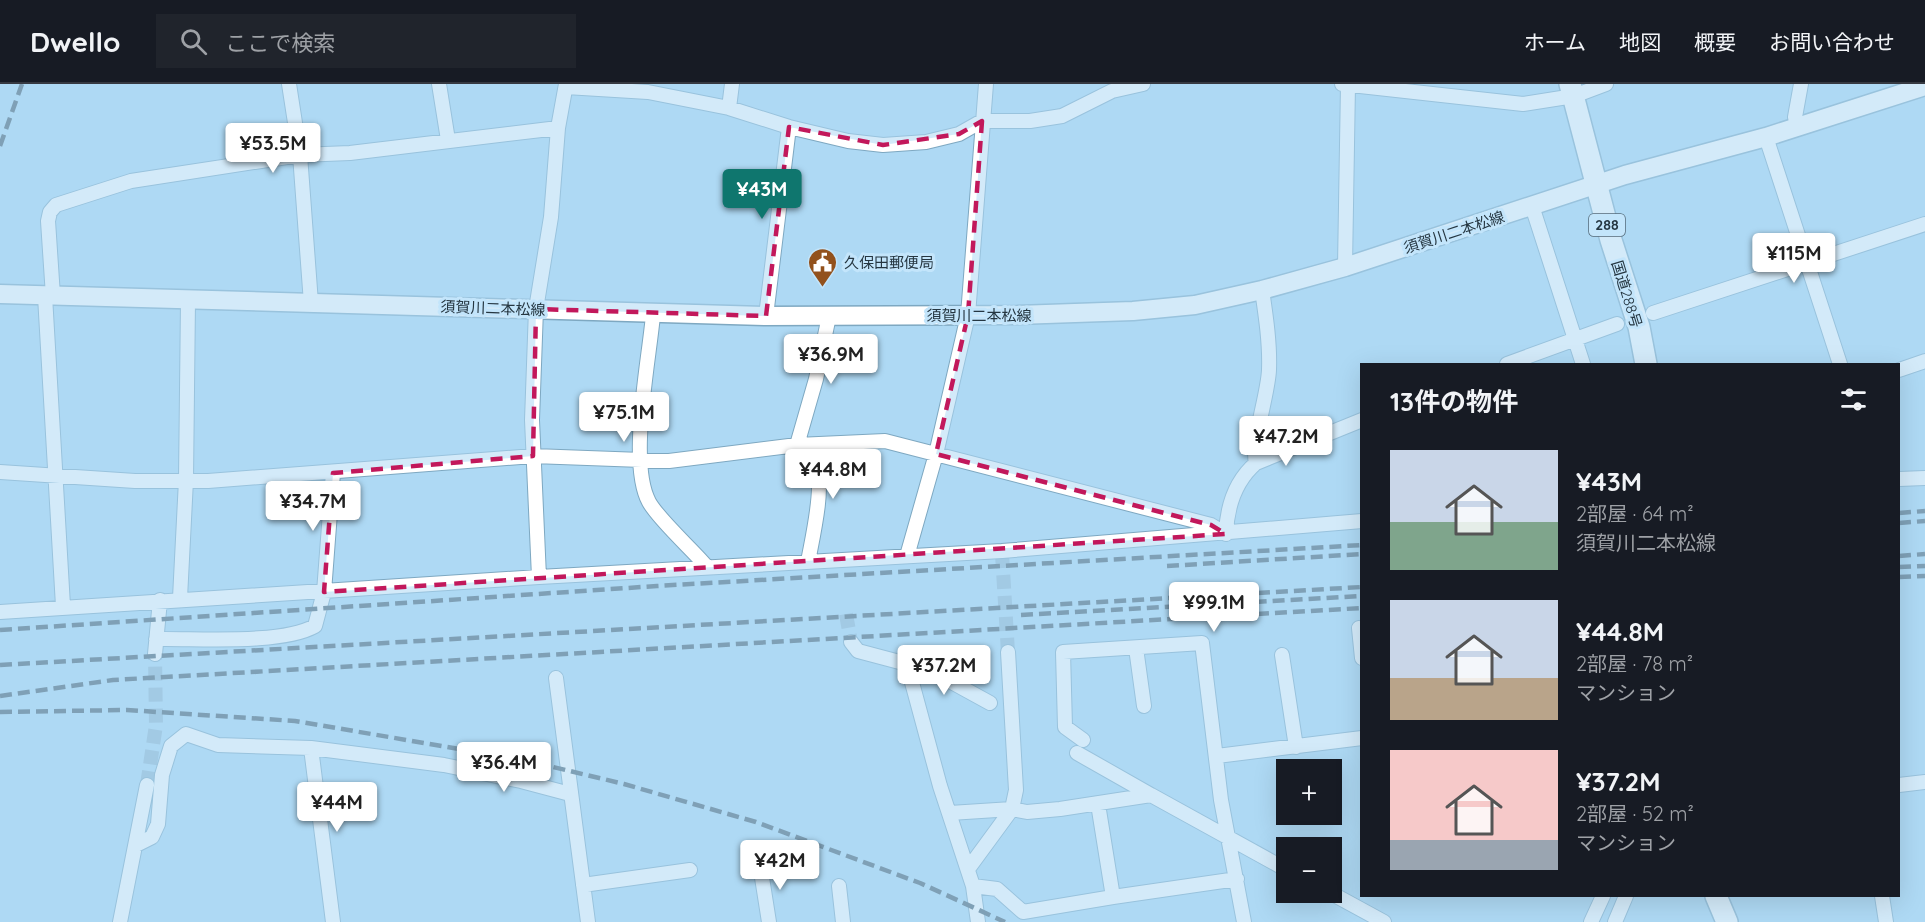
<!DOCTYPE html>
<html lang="ja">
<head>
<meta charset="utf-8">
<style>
  :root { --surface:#171b24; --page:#20242c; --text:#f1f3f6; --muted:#9ea1a6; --line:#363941; --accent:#0f766e }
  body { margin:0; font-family:Quicksand,"Noto Sans JP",sans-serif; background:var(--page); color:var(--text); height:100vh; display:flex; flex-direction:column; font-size:22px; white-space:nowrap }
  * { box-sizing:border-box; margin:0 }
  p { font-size:20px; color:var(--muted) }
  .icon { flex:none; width:33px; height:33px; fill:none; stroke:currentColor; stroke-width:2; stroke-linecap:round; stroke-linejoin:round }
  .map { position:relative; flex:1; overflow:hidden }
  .sheet { position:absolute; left:1360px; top:279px; width:540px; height:534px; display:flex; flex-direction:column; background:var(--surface); border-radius:0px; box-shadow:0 6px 24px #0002 }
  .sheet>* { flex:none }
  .tools { position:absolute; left:1276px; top:675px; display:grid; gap:12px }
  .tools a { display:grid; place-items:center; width:66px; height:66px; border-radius:0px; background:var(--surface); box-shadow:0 6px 24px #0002; font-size:30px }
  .price { position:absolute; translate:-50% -51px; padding:0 14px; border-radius:6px; background:#fff; color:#222; font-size:20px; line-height:39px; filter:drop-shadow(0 2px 3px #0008) }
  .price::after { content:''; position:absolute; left:50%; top:36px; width:18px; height:14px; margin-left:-9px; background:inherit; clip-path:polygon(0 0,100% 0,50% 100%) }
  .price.current { background:var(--accent); color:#fff }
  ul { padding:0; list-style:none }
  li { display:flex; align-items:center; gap:18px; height:150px; padding:0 30px }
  li span { display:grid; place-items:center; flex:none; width:168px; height:120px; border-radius:0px; color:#555 }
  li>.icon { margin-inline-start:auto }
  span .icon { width:72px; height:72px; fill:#fffc; stroke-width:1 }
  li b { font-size:26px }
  h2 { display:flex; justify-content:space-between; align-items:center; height:72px; padding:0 30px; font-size:26px }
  header { display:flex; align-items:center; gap:36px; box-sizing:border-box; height:84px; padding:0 30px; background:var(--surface); border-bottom:2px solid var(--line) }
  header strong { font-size:28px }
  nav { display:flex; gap:33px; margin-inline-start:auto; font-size:21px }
  .search { width:420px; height:54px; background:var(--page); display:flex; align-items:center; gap:15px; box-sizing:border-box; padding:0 21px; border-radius:0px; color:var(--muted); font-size:22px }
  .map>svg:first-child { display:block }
</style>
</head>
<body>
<header>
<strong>Dwello</strong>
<div class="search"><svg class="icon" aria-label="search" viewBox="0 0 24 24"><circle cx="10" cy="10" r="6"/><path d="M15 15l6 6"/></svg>ここで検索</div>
<nav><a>ホーム</a><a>地図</a><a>概要</a><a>お問い合わせ</a></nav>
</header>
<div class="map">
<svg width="1925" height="838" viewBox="0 0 1925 838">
  <rect width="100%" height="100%" fill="#aed9f4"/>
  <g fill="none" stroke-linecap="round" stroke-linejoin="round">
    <path stroke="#93b8d0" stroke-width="14" stroke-dasharray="14 7" stroke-linecap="butt" d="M1002 470 1008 568
      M846 530 851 558
      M147 701 156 641 155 570"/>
    <defs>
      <path id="minor" d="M289 0 300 71 311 219
        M439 0 448 56
        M1342 0 1523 20 1574 12 1606 0
        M566 3 648 8 729 24 789 43 848 57 883 61 926 58 959 50 982 37H1030L1062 32 1112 7 1143 0
        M729 24 732 0
        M1797 43 1795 33 1801 0
        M1766 53 1840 280
        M1532 122 1583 280
        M1345 183 1348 0
        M45 212 63 522
        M53 212 48 137 50 128 56 121 131 97 300 71 350 69 558 44
        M1653 229 1925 140
        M653 231C649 277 628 379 649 418 659 436 692 465 707 483
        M766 232 789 43
        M1507 280 1617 240
        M1899 286 1925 277
        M1256 379C1251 359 1268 311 1269 286 1270 260 1266 233 1262 206
        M0 388 135 397H208L533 372 669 377 797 361 885 357 1211 441 1226 450
        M1899 395 1925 394
        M1226 450C1227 423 1234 398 1256 379L1362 336
        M907 472 936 370 968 231 986 0
        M808 478C811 460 825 402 816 387 812 382 802 378 797 373V361L816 295 829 232
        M539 493 532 336 536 225 551 133 558 44 566 0
        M180 514 186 396 188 216
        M0 528 539 493 1002 467 1362 437
        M1359 544 1362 574
        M156 555C197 554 281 561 315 542L324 508 333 389
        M851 558 858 567 907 580 940 702 973 802 978 838
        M1136 564 1144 622
        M155 570 160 516
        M1282 571 1296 663
        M907 580 928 585 990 619
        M556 594 588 838
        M1083 656 1065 643 1063 568 1202 559 1221 716 1244 838
        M311 664 333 838
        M1077 669 1151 711
        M1217 672 1362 654
        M1899 701 1925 698
        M1098 720 1113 813 1237 795
        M950 729 1012 725 1027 728 1060 725 1151 711 1287 786
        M136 761 152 753 158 740 162 691 171 662 186 650 218 661 311 664 444 681 521 697 570 710
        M760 781 769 838
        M968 785 1012 725 1016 706 1008 568
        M583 801 690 786
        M839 802 843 838
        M973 802 997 805 1023 828 1113 813
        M1329 808 1384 838
        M1882 812 1886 838
        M120 838 147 701
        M1591 838 1603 812
        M1615 838 1626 812"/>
      <path id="major" d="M0 210 766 232 1017 231 1133 227 1195 221 1262 206 1345 183 1625 91 1766 53 1925 2"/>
      <path id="highway" d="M1570 0 1611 156 1639 243 1646 280
        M1716 812 1727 838"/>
    </defs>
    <use href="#minor" stroke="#7ea8c1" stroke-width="16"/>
    <use href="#major" stroke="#7ea8c1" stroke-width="21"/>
    <use href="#highway" stroke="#7ea8c1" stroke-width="24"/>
    <use href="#minor" stroke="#fff" stroke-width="14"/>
    <use href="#major" stroke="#fff" stroke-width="18"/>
    <use href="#highway" stroke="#fff" stroke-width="21"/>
    <path stroke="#455c6a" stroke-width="4.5" stroke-dasharray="12 6" stroke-linecap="butt" d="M0 62 22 0
      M1899 429 1925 427
      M1899 439 1925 437
      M1899 472 1925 470
      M1167 482 1362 470
      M1899 483 1925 482
      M1899 493 1925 492
      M1021 531 1362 512
      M0 546 657 502 1362 461
      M0 581 1362 503
      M0 612 113 596 1362 524
      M0 628 127 626 295 637 524 676 624 700 756 738 920 799 1005 838"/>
  </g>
  <path d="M0 0H1925V838H0ZM982 37 968 231 936 370 1211 441 1226 450 324 508 333 389 533 372 536 225 766 232 789 43 883 61 959 50Z" fill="#aed9f4" fill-opacity=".55" fill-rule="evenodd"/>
  <path fill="none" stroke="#c2185b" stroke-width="4.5" stroke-dasharray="12 8" stroke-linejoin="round" d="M982 37 968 231 936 370 1211 441 1226 450 324 508 333 389 533 372 536 225 766 232 789 43 883 61 959 50Z"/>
  <defs>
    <symbol id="civic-pin" viewBox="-11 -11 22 30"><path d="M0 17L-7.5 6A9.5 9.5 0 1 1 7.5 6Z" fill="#92511c" stroke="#c3e5fb"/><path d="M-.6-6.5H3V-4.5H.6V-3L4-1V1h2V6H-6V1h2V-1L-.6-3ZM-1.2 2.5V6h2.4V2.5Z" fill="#fff"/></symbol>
  </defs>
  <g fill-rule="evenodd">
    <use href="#civic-pin" x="806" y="162" width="33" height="45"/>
  </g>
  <g text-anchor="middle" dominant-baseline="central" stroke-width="6" stroke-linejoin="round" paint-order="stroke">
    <rect fill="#c3e5fb" stroke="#546a79" stroke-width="1.5" x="1589" y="130" width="36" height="22" rx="4.5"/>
    <g font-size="14" font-weight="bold" fill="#253641">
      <text x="1607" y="141">288</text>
    </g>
    <g font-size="15" fill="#253641" stroke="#c3e5fb">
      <text transform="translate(1454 148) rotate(-18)">須賀川二本松線</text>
      <text transform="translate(1627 210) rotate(73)">国道288号</text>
      <text transform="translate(493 224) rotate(2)">須賀川二本松線</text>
      <text x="979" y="231">須賀川二本松線</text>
    </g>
    <g font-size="15" fill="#253641" stroke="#c3e5fb" text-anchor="start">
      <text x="844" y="178">久保田郵便局</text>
    </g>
  </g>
</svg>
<div class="tools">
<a>+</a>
<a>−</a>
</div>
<b class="price" style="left:273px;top:90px">¥53.5M</b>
<b class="price current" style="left:762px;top:136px">¥43M</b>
<b class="price" style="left:1794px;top:200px">¥115M</b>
<b class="price" style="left:831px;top:301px">¥36.9M</b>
<b class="price" style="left:624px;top:359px">¥75.1M</b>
<b class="price" style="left:1286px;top:383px">¥47.2M</b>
<b class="price" style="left:833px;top:416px">¥44.8M</b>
<b class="price" style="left:313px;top:448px">¥34.7M</b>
<b class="price" style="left:1214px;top:549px">¥99.1M</b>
<b class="price" style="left:944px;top:612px">¥37.2M</b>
<b class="price" style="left:504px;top:709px">¥36.4M</b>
<b class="price" style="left:337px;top:749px">¥44M</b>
<b class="price" style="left:780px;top:807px">¥42M</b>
<section class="sheet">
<h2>13件の物件<svg class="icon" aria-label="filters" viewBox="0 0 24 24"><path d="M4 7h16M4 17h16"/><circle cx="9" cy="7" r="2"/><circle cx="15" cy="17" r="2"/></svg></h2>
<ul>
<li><span style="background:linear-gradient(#c9d6e8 60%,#7fa58c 0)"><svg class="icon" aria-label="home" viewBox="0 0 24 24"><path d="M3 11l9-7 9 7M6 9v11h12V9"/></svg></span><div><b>¥43M</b><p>2部屋 · 64 m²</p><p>須賀川二本松線</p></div></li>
<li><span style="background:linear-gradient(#c9d6e8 65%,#b9a48a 0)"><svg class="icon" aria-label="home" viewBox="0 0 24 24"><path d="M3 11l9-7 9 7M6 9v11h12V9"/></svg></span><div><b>¥44.8M</b><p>2部屋 · 78 m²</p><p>マンション</p></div></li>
<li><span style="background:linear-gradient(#f6c9c9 75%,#9aa5b1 0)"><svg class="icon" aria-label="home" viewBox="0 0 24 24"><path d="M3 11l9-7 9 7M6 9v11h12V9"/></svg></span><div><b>¥37.2M</b><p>2部屋 · 52 m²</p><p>マンション</p></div></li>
</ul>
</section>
</div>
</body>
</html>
